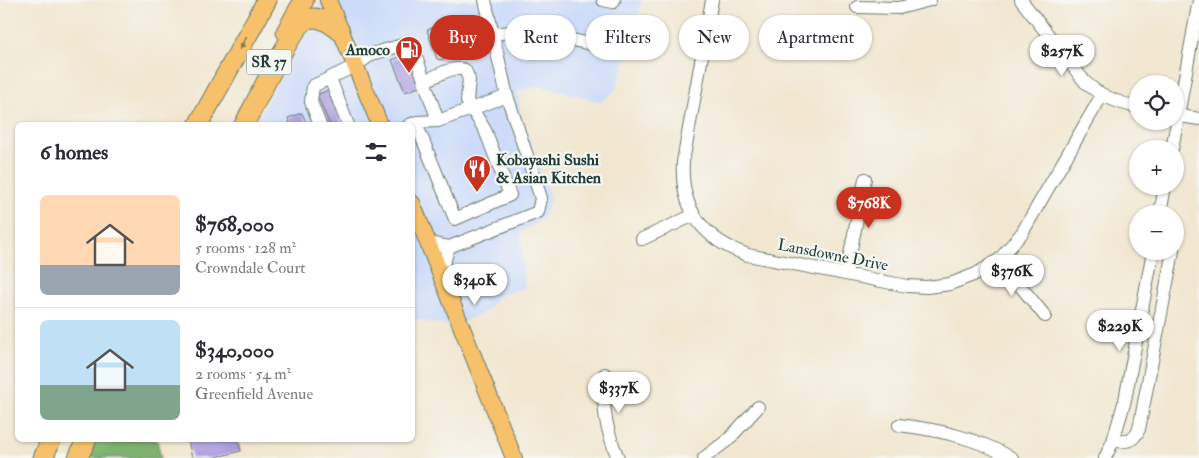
<!DOCTYPE html>
<html lang="en">
<head>
<meta charset="utf-8">
<style>
  :root { --surface:#fff; --page:#f2f2f3; --text:#2b2b33; --muted:#7c7c81; --line:#e1e1e2; --accent:#c8321e }
  body { margin:0; font-family:"IM FELL Double Pica",serif; background:var(--page); color:var(--text); height:100vh; display:flex; flex-direction:column; font-size:19px; white-space:nowrap }
  * { box-sizing:border-box; margin:0 }
  p { font-size:16px; color:var(--muted) }
  .icon { flex:none; width:28px; height:28px; fill:none; stroke:currentColor; stroke-width:2; stroke-linecap:round; stroke-linejoin:round }
  .map { position:relative; flex:1; overflow:hidden }
  .side { position:absolute; left:15px; top:122px; width:400px; height:320px; display:flex; flex-direction:column; background:var(--surface); border-radius:8px; box-shadow:0 1px 4px #0004 }
  .side>* { flex:none }
  .hud { position:absolute; left:430px; top:15px; width:475px; height:45px; display:flex; gap:10px }
  .fabs { position:absolute; left:1129px; top:75px; display:grid; gap:10px }
  .fabs a { display:grid; place-items:center; width:55px; height:55px; border-radius:50%; background:var(--surface); box-shadow:0 1px 4px #0004; font-size:25px }
  .price { position:absolute; translate:-50% -42px; padding:0 11px; border-radius:18px; background:#fff; color:#222; font-size:16px; line-height:32px; filter:drop-shadow(0 1px 2px #0008) }
  .price::after { content:''; position:absolute; left:50%; top:30px; width:15px; height:11px; margin-left:-8px; background:inherit; clip-path:polygon(0 0,100% 0,50% 100%) }
  .price.selected { background:var(--accent); color:#fff }
  ul { padding:0; list-style:none }
  li { display:flex; align-items:center; gap:15px; height:125px; padding:0 25px }
  li+li { border-top:1px solid var(--line) }
  li span { display:grid; place-items:center; flex:none; width:140px; height:100px; border-radius:8px; color:#555 }
  li>.icon { margin-inline-start:auto }
  span .icon { width:60px; height:60px; fill:#fffc; stroke-width:1 }
  li b { font-size:21px }
  h2 { display:flex; justify-content:space-between; align-items:center; height:60px; padding:0 25px; font-size:21px }
  .pill { padding:0 18px; border-radius:22px; background:var(--surface); box-shadow:0 1px 4px #0004; font-size:18px; line-height:45px }
  .pill.selected { background:var(--accent); color:#fff }
  .map>svg:first-child { display:block }
</style>
</head>
<body>
<div class="map">
<svg width="1199" height="458" viewBox="0 0 1199 458">
  <rect width="100%" height="100%" fill="#f6f6f2"/>
  <filter id="ink" filterUnits="userSpaceOnUse"><feTurbulence type="fractalNoise" baseFrequency=".02" numOctaves="2"/><feDisplacementMap in="SourceGraphic" scale="10" xChannelSelector="R" yChannelSelector="G"/><feConvolveMatrix kernelMatrix="1 2 1 2 8 2 1 2 1" color-interpolation-filters="sRGB"/></filter>
  <filter id="wash" filterUnits="userSpaceOnUse"><feTurbulence type="fractalNoise" baseFrequency=".0096" numOctaves="4" result="noise"/><feDisplacementMap in="SourceGraphic" scale="20" xChannelSelector="R" yChannelSelector="G"/><feGaussianBlur stdDeviation="1.12" result="paint"/><feColorMatrix in="noise" values="0 0 0 0 0 0 0 0 0 0 0 0 0 0 0 0 0 1.4 0 .05"/><feComposite in="paint" operator="in"/></filter>
  <g filter="url(#wash)">
    <rect width="100%" height="100%" fill="#f1e7d0"/>
    <path fill="#ccdbfa" d="M322 0H642L635 31 615 91 601 102 539 86 518 91 520 111 550 199 543 218 521 232 525 288 499 296 485 312 452 327 413 319 412 125H254Z"/>
    <path fill="#7eb26e" stroke="#4e7851" d="M87 440H157L161 458H79Z"/>
    <g id="blocks">
      <path fill="#a998e0" d="M449 21 462 52 440 60 437 59 427 30Z
        M412 52 425 85 405 92 392 60Z
        M328 90 342 125H330L317 95Z
        M302 113 307 125H286L290 123 288 118Z
        M188 440H238L241 451 213 458H192Z"/>
    </g>
  </g>
  <g filter="url(#ink)">
    <use href="#blocks" fill-opacity="0" stroke="#68786b" stroke-width="1"/>
    <g fill="none" stroke-linecap="round" stroke-linejoin="round">
      <defs>
        <path id="minor" d="M603 0 613 2 614 0
          M712 0 683 162C680 210 704 240 748 255L907 286 927 287 950 284 976 274 999 260 1022 233 1102 95
          M1021 0 1085 82C1100 96 1117 103 1138 107
          M857 7 899 8 930 0
          M493 34 526 30 614 49
          M330 78 348 125
          M1175 115 1199 119
          M320 125 311 102 313 86 355 66 372 54 406 44 413 48 438 121
          M409 125 417 122 438 121 507 96 485 0
          M420 133 455 219 510 195 485 130 467 101 469 79 465 70C453 65 437 76 425 81
          M1172 149 1199 0
          M1160 214 1165 186
          M642 239 694 215
          M428 243 449 247 538 212 541 198 507 96
          M999 260 1045 316
          M846 274 865 179
          M448 277 443 265 449 247
          M605 374C602 407 605 427 618 458
          M899 425C940 430 976 438 1012 458
          M1113 441C1126 442 1134 442 1139 429L1173 251
          M704 458 729 439 758 407
          M1105 458 1113 441 1125 400 1153 251"/>
        <path id="major" d="M328 0 380 125
          M412 203 514 458"/>
        <path id="highway" d="M286 32 304 0
          M198 125 267 0
          M244 125C254 106 292 26 308 19 320 15 331 24 340 31
          M43 458 51 440
          M78 458 86 440"/>
      </defs>
      <use href="#minor" stroke="#68786b" stroke-width="14"/>
      <use href="#major" stroke="#68786b" stroke-width="18"/>
      <use href="#highway" stroke="#68786b" stroke-width="21"/>
      <use href="#minor" stroke="#fff" stroke-width="12"/>
      <use href="#major" stroke="#f6c16b" stroke-width="16"/>
      <use href="#highway" stroke="#f6c16b" stroke-width="19"/>
    </g>
    <defs><path id="oneway-solid" d="M-6-.8H1V-3.2L6.5 0L1 3.2V.8H-6Z" transform="scale(1.25)"/></defs>
    <use fill="#80784d" href="#oneway-solid" transform="translate(243 43) rotate(119)"/>
  </g>
  <defs>
    <symbol id="fuel-pin" viewBox="-11 -11 22 30"><path d="M0 17L-7.5 6A9.5 9.5 0 1 1 7.5 6Z" fill="#c8321e" stroke="#f6f6f2"/><path d="M-5.5-6h7V0h2V4h1.3V-2.5L3-4.5l.8-.8L6-3V5H2.5V1h-1V6h-7ZM-4.2-4.7v3.2H.2V-4.7Z" fill="#fff"/></symbol>
    <symbol id="restaurant-pin" viewBox="-11 -11 22 30"><path d="M0 17L-7.5 6A9.5 9.5 0 1 1 7.5 6Z" fill="#c8321e" stroke="#f6f6f2"/><path d="M-5-6h1v4h1v-4h1v4h1v-4h1v5L-1.5 .5V6h-2V.5L-5-1ZM5-6V6H3V1.5H1.5Q1.5-4 5-6Z" fill="#fff"/></symbol>
  </defs>
  <g fill-rule="evenodd">
    <use href="#fuel-pin" x="393" y="34" width="32" height="43"/>
    <use href="#restaurant-pin" x="461" y="153" width="32" height="43"/>
  </g>
  <g text-anchor="middle" dominant-baseline="central" stroke-width="4.5" stroke-linejoin="round" paint-order="stroke">
    <rect fill="#f6f6f2" stroke="#60746d" stroke-width="1" x="246.5" y="49.5" width="45" height="25" rx="4"/>
    <g font-size="15" font-weight="bold" fill="#1f3d34">
      <text x="269" y="62">SR 37</text>
    </g>
    <g font-size="16" font-weight="bold" fill="#1f3d34" stroke="#f6f6f2" text-anchor="end">
      <text x="390" y="50">Amoco</text>
      <text x="496" y="160" text-anchor="start">Kobayashi Sushi<tspan x="496" dy="18">&amp; Asian Kitchen</tspan></text>
    </g>
    <g font-size="16" fill="#1f3d34" stroke="#f6f6f2">
      <text transform="translate(833 255) rotate(11)">Lansdowne Drive</text>
    </g>
  </g>
</svg>
<div class="fabs">
<a><svg class="icon" aria-label="locate" viewBox="0 0 24 24"><circle cx="12" cy="12" r="6"/><path d="M12 2v4M12 18v4M2 12h4M18 12h4"/></svg></a>
<a>+</a>
<a>−</a>
</div>
<b class="price" style="left:1062px;top:77px">$257K</b>
<b class="price selected" style="left:869px;top:229px">$768K</b>
<b class="price" style="left:1012px;top:297px">$376K</b>
<b class="price" style="left:475px;top:306px">$340K</b>
<b class="price" style="left:1120px;top:352px">$229K</b>
<b class="price" style="left:619px;top:414px">$337K</b>
<div class="hud">
<a class="pill selected">Buy</a>
<a class="pill">Rent</a>
<a class="pill">Filters</a>
<a class="pill">New</a>
<a class="pill">Apartment</a>
</div>
<section class="side">
<h2>6 homes<svg class="icon" aria-label="filters" viewBox="0 0 24 24"><path d="M4 7h16M4 17h16"/><circle cx="9" cy="7" r="2"/><circle cx="15" cy="17" r="2"/></svg></h2>
<ul>
<li><span style="background:linear-gradient(#ffd9b3 70%,#9aa5b1 0)"><svg class="icon" aria-label="home" viewBox="0 0 24 24"><path d="M3 11l9-7 9 7M6 9v11h12V9"/></svg></span><div><b>$768,000</b><p>5 rooms · 128 m²</p><p>Crowndale Court</p></div></li>
<li><span style="background:linear-gradient(#bfe0f5 65%,#7fa58c 0)"><svg class="icon" aria-label="home" viewBox="0 0 24 24"><path d="M3 11l9-7 9 7M6 9v11h12V9"/></svg></span><div><b>$340,000</b><p>2 rooms · 54 m²</p><p>Greenfield Avenue</p></div></li>
</ul>
</section>
</div>
</body>
</html>
